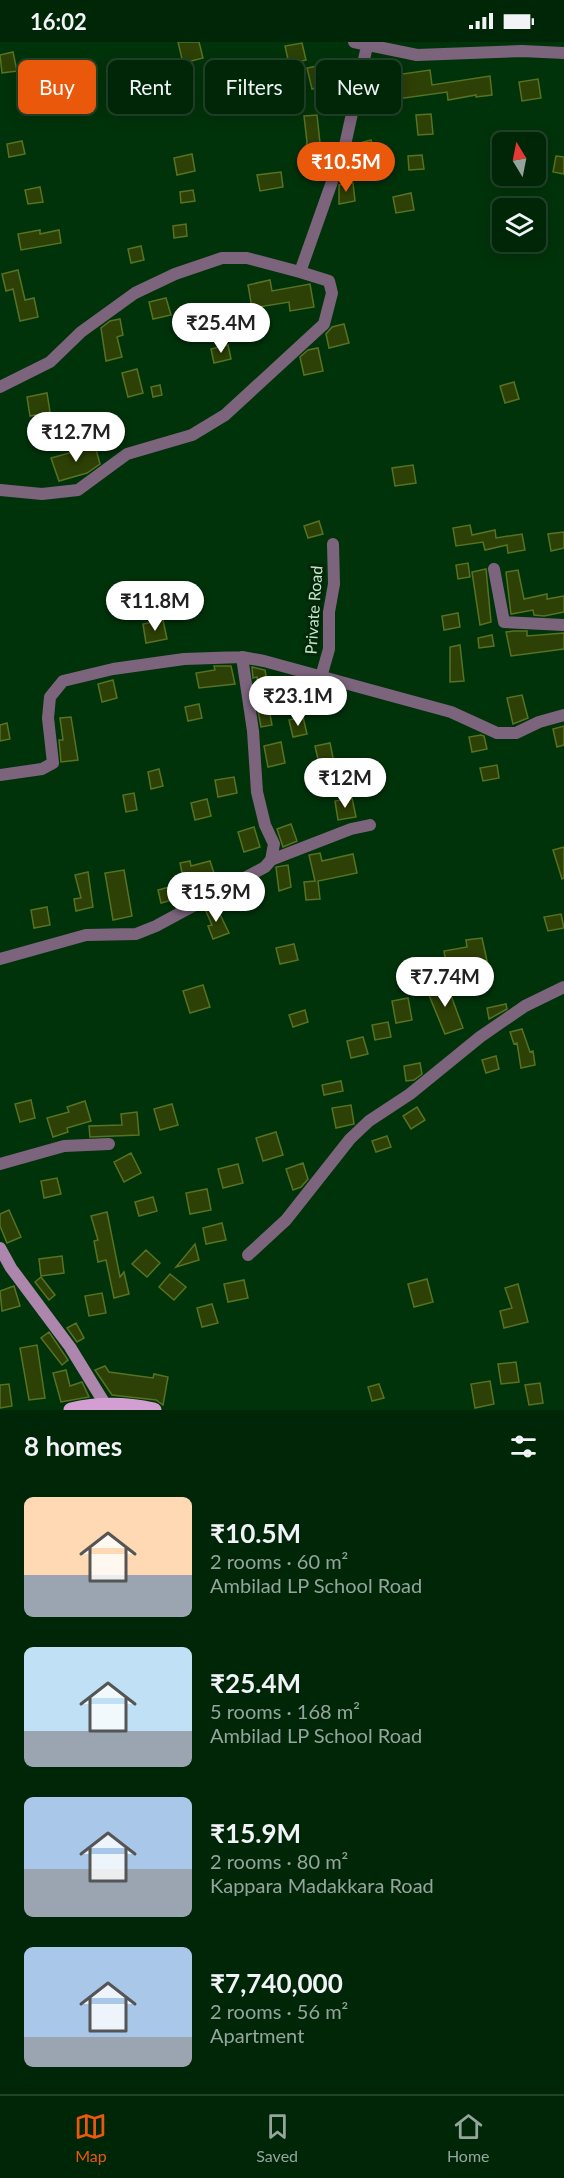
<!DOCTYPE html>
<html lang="en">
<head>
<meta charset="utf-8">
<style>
  :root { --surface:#002608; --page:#0e3216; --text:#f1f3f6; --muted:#95a59c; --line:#224329; --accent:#ea580c }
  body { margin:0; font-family:Lato,sans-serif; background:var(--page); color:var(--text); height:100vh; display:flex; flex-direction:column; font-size:22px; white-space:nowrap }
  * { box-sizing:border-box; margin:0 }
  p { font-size:20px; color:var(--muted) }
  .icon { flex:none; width:33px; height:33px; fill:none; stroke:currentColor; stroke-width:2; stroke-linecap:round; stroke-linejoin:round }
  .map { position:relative; height:1368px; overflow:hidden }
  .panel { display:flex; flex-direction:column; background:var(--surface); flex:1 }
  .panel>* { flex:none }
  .banner { position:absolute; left:18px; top:18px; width:528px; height:54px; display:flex; gap:12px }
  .needle { width:39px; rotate:350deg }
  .buttons { position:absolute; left:492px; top:90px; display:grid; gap:12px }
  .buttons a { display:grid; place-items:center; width:54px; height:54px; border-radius:9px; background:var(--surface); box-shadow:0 3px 15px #0003,0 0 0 2px var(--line); font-size:30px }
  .price { position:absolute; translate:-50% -51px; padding:0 14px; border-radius:21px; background:#fff; color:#222; font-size:20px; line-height:39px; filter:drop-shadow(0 2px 3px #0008) }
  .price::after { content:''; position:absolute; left:50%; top:36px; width:18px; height:14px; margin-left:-9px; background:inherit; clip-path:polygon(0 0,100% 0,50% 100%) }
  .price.current { background:var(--accent); color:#fff }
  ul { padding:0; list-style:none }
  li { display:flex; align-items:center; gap:18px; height:150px; padding:0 24px }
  li span { display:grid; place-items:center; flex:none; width:168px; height:120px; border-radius:9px; color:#555 }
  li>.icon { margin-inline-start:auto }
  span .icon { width:72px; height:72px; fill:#fffc; stroke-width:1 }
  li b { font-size:26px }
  h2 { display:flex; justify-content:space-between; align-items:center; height:72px; padding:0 24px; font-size:26px }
  .chip { padding:0 21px; border-radius:9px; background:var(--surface); box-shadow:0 3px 15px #0003,0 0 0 2px var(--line); font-size:21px; line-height:54px }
  .chip.current { background:var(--accent); color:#fff }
  .status { display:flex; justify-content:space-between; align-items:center; height:42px; padding:0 30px; background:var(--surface); direction:ltr }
  .status svg { height:16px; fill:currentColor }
  .menu { display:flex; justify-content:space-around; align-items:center; height:84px; border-top:2px solid var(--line); background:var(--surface); font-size:16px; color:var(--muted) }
  .menu a { display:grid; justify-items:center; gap:3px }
  .menu .current { color:var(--accent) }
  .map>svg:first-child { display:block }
</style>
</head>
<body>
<div class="status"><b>16:02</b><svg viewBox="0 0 49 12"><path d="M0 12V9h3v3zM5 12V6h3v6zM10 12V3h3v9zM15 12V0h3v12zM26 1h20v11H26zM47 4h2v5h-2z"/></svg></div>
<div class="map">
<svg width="564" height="1368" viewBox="0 0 564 1368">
  <rect width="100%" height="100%" fill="#00330a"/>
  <path fill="#2d4005" stroke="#577225" stroke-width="1.5" d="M178 0H199L203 16 183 21Z
    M302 1 306 18 289 22 285 4Z
    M13 10 17 29 2 31 0 13Z
    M322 23 326 44 312 47 307 26Z
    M430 28 432 43 490 34 492 53 476 55V53L448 58 447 50 390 58 388 48 365 50 368 37Z
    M538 37 541 56 522 59 519 40Z
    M431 72 433 92 418 93 416 73Z
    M317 73 320 101 326 102 325 120 304 118 307 100 304 74Z
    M371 98 376 115 362 120 356 102Z
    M22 99 25 112 9 115 7 102Z
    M192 112 195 129 177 133 174 116Z
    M422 113 424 127 409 128 408 114Z
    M556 114 564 115V132L553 130Z
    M281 130 283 145 260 149 257 133Z
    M353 141 355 159 339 162V143Z
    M40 145 43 160 28 162 25 148Z
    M193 148 195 159 181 161 180 150Z
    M411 151 414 168 396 171 393 155Z
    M186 182 187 194 174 196 173 184Z
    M40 188V192L59 188 61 201 21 208 18 192Z
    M141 204 144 218 131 221 128 207Z
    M18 228 25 258 34 256 38 275 20 279 13 247 6 249 2 232Z
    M270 238 272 249 310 242 314 265 290 269 289 260 252 266 248 243Z
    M166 256 171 273 153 277 149 260Z
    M120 277 123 293 117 295 122 315 106 319 101 286 110 279Z
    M344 282 349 301 329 306 326 292 332 285Z
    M228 303 231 317 214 321 211 307Z
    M318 306 323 329 304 333 300 315 308 308Z
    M137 327 143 351 128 355 122 331Z
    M514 340 519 357 505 361 500 344Z
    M160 343 162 353 153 355 151 345Z
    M47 351 50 370 30 374 27 355Z
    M95 404 100 422 87 431 59 439 51 416Z
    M413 423 416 441 395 444 392 426Z
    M319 479 323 492 308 496 304 484Z
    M470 483 472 493 495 488 496 496 522 492 525 508 508 511 507 503 485 508 483 500 456 504 453 486Z
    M564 490V506L551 509 548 492Z
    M468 521 470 535 458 537 456 523Z
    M486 527 491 580 480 583 472 530Z
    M518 528 524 557 547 552V557L564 554V570L544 574 534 573 533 568 511 572 506 530Z
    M458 571 460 585 444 588 442 574Z
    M163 578 167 597 146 601 143 582Z
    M514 589H527V594L564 591V607L511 614 506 590Z
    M492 593 494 604 479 606 478 596Z
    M460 603 464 639 450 640V605Z
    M214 624H231L235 642 199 646 196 631 215 628Z
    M252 625 265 628 268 646 272 645 275 660 263 662 257 635 253 636Z
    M113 638 117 656 102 660 98 642Z
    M522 653 528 676 513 682 507 656Z
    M199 662 202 676 188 679 185 665Z
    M269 667 272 683 261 685 258 669Z
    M71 675 78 718 61 720 59 698H63L60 676Z
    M303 675 307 692 293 695 289 678Z
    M7 681 10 697 0 699V683Z
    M564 684V703L557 705 553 687Z
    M481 693 484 694 487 707 472 710 469 695Z
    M281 700 285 721 268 725 264 704Z
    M330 701 338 740 320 742 318 727 320 726 315 704Z
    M497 723 499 736 483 739 480 726Z
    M159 727 163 744 151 747 148 730Z
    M234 735 237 751 218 755 215 738Z
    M134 751 137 768 126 770 123 753Z
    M352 756 356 775 338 778 335 759Z
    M207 757 211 774 195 778 191 761Z
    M291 782 297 799 283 805 277 787Z
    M254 785 260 805 244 810 238 790Z
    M564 805V836L562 837 553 808Z
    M320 811 322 819 353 812 357 831 318 839 320 857 306 858 304 840 315 839 309 813Z
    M190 819 191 824 210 819 215 834 200 839 198 832 183 835 180 821Z
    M288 823 291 845 279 849 276 825Z
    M124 828 132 874 113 878 105 831Z
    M88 830 93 865 76 869 74 857 81 856 75 833Z
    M258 839 261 848 249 853 246 845Z
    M173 844 176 857 161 861 158 848Z
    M215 862 229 891 213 897 208 884 212 883 205 867Z
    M47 865 50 883 34 886 31 868Z
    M561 872 564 886 548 889 544 875Z
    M482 896 489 928 474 930 472 917 446 921 444 909 467 905 466 898Z
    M294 902 298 918 280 922 276 906Z
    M446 940 463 986 445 992 426 946Z
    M203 943 210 965 190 971 183 949Z
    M408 956 412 978 396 981 392 959Z
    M506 962 507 967 489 977 487 966Z
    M305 968 308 980 293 985 289 973Z
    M388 980 391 995 375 998 372 983Z
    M522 987 530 1010 533 1009 535 1023 521 1026 517 1001 514 1002 510 990Z
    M363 995 368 1012 351 1016 347 999Z
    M496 1014 499 1027 486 1031 482 1018Z
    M420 1021 422 1032 414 1038 406 1039 404 1024Z
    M341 1039 343 1049 324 1053 322 1043Z
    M31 1058 35 1076 20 1080 15 1062Z
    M85 1059 91 1079 67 1086 68 1090 53 1095 47 1076 69 1070 67 1065Z
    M172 1062 178 1083 160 1088 154 1067Z
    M351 1063 354 1082 336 1086 332 1066Z
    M417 1065 425 1078 411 1087 403 1074Z
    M137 1070 139 1093 90 1095 89 1084 122 1083 121 1072Z
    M276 1090 283 1113 263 1119 256 1096Z
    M387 1094 391 1105 376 1110 372 1099Z
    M131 1111 141 1131 124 1140 114 1120Z
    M303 1121 308 1137 301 1145 293 1148 286 1127Z
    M238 1122 243 1141 223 1146 218 1127Z
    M57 1136 61 1152 44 1156 41 1139Z
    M207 1147 211 1168 190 1172 186 1151Z
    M153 1155 157 1169 139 1174 135 1160Z
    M9 1168 21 1195 7 1201 0 1184V1172Z
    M107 1170 120 1235 124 1230 129 1252 114 1256 106 1218 98 1220 94 1199 98 1198 91 1174Z
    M222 1181 226 1198 206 1202 203 1186Z
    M195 1202 199 1218 176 1225Z
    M146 1208 160 1221 147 1235 132 1222Z
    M62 1214 64 1231 41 1234 39 1217Z
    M170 1232 186 1245 174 1258 159 1245Z
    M41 1235 55 1253 49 1258 35 1240Z
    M427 1237 433 1260 414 1265 408 1242Z
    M244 1238 248 1256 228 1260 224 1242Z
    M518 1242 528 1280 504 1286 500 1269 512 1266 505 1246Z
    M14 1244 20 1264 2 1269 0 1249Z
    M102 1251 106 1271 89 1274 85 1254Z
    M212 1262 218 1281 202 1285 197 1266Z
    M76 1281 84 1296 77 1300 67 1286Z
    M49 1290 68 1318 62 1323 41 1296Z
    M37 1303 45 1356 29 1358 20 1306Z
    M516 1320 519 1340 501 1342 498 1322Z
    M105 1324 109 1330 153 1336 154 1332 168 1335 163 1363 156 1358 112 1353 95 1328Z
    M66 1328 70 1344 82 1340 89 1355 61 1360 53 1331Z
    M490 1339 494 1362 475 1366 471 1342Z
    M540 1341 543 1361 529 1363 525 1343Z
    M9 1342 12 1364 0 1366V1343Z
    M379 1342 384 1356 372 1359 368 1345Z"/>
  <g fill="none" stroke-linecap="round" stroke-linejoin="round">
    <path stroke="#7d647d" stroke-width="12" d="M354 0 417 13 522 9 564 11
      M0 345 50 320 81 290 135 251 175 232 222 216H247L300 230
      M0 448 42 452 78 448 127 412 192 393 225 373 324 282 332 251 329 239 300 230 345 103 367 4
      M494 527 504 580 564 583
      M321 635 329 607V570L334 542 333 502
      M0 733 42 727 53 721 48 676 50 655 63 639 113 627 184 617 242 615
      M271 818 351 787 370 783
      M0 917 86 893 136 892 156 884 265 825 271 818 274 802 265 783 257 750 253 689 242 615 264 619 451 670 497 691H516L539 680 564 673
      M0 1122 64 1104 109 1102
      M248 1213 286 1178 350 1097 369 1079 410 1052 480 995 525 964 564 945"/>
    <path stroke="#ad86ad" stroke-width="12" d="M0 1206 11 1226 70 1305 105 1362"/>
    <path stroke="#d39fd3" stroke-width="15" d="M71 1368C100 1361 126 1362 154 1368"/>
  </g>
  <g text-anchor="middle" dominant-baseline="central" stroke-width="6" stroke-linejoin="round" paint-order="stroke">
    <g font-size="16" fill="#c5e6c7" stroke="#04260a">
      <text transform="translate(313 568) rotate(-86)">Private Road</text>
    </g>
  </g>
</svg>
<div class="buttons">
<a><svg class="needle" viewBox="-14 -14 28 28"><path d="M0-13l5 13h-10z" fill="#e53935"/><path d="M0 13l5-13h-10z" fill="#95a59c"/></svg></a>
<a><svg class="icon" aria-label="layers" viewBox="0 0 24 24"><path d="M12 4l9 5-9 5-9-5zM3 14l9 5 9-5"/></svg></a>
</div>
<b class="price current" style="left:346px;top:151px">₹10.5M</b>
<b class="price" style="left:221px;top:312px">₹25.4M</b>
<b class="price" style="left:76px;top:421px">₹12.7M</b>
<b class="price" style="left:155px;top:590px">₹11.8M</b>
<b class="price" style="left:298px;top:685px">₹23.1M</b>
<b class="price" style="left:345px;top:767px">₹12M</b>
<b class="price" style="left:216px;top:881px">₹15.9M</b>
<b class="price" style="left:445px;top:966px">₹7.74M</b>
<div class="banner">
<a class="chip current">Buy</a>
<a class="chip">Rent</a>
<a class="chip">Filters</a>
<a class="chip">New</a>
</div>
</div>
<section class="panel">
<h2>8 homes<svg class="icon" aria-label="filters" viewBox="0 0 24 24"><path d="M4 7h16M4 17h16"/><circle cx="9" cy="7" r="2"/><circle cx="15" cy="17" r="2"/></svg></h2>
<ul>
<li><span style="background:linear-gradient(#ffd9b3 65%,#9aa5b1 0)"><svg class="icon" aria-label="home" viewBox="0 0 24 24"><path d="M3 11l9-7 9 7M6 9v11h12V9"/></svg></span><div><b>₹10.5M</b><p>2 rooms · 60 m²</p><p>Ambilad LP School Road</p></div></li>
<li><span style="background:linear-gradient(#bfe0f5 70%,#9aa5b1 0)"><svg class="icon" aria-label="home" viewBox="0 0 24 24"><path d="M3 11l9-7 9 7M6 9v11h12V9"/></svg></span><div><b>₹25.4M</b><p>5 rooms · 168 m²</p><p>Ambilad LP School Road</p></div></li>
<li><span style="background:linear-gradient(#a9c7e8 60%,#9aa5b1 0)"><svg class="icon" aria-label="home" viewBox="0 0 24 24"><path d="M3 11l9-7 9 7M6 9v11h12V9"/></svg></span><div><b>₹15.9M</b><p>2 rooms · 80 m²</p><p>Kappara Madakkara Road</p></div></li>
<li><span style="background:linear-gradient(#a9c7e8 75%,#9aa5b1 0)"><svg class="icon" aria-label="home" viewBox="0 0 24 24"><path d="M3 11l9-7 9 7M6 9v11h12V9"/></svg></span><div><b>₹7,740,000</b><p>2 rooms · 56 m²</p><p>Apartment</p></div></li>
</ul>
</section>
<nav class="menu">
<a class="current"><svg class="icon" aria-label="map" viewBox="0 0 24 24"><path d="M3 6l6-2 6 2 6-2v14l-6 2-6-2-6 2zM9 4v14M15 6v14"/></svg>Map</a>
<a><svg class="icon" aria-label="saved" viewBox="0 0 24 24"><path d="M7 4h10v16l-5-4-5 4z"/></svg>Saved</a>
<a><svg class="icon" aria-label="home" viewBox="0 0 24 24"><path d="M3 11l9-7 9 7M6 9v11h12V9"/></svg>Home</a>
</nav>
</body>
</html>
